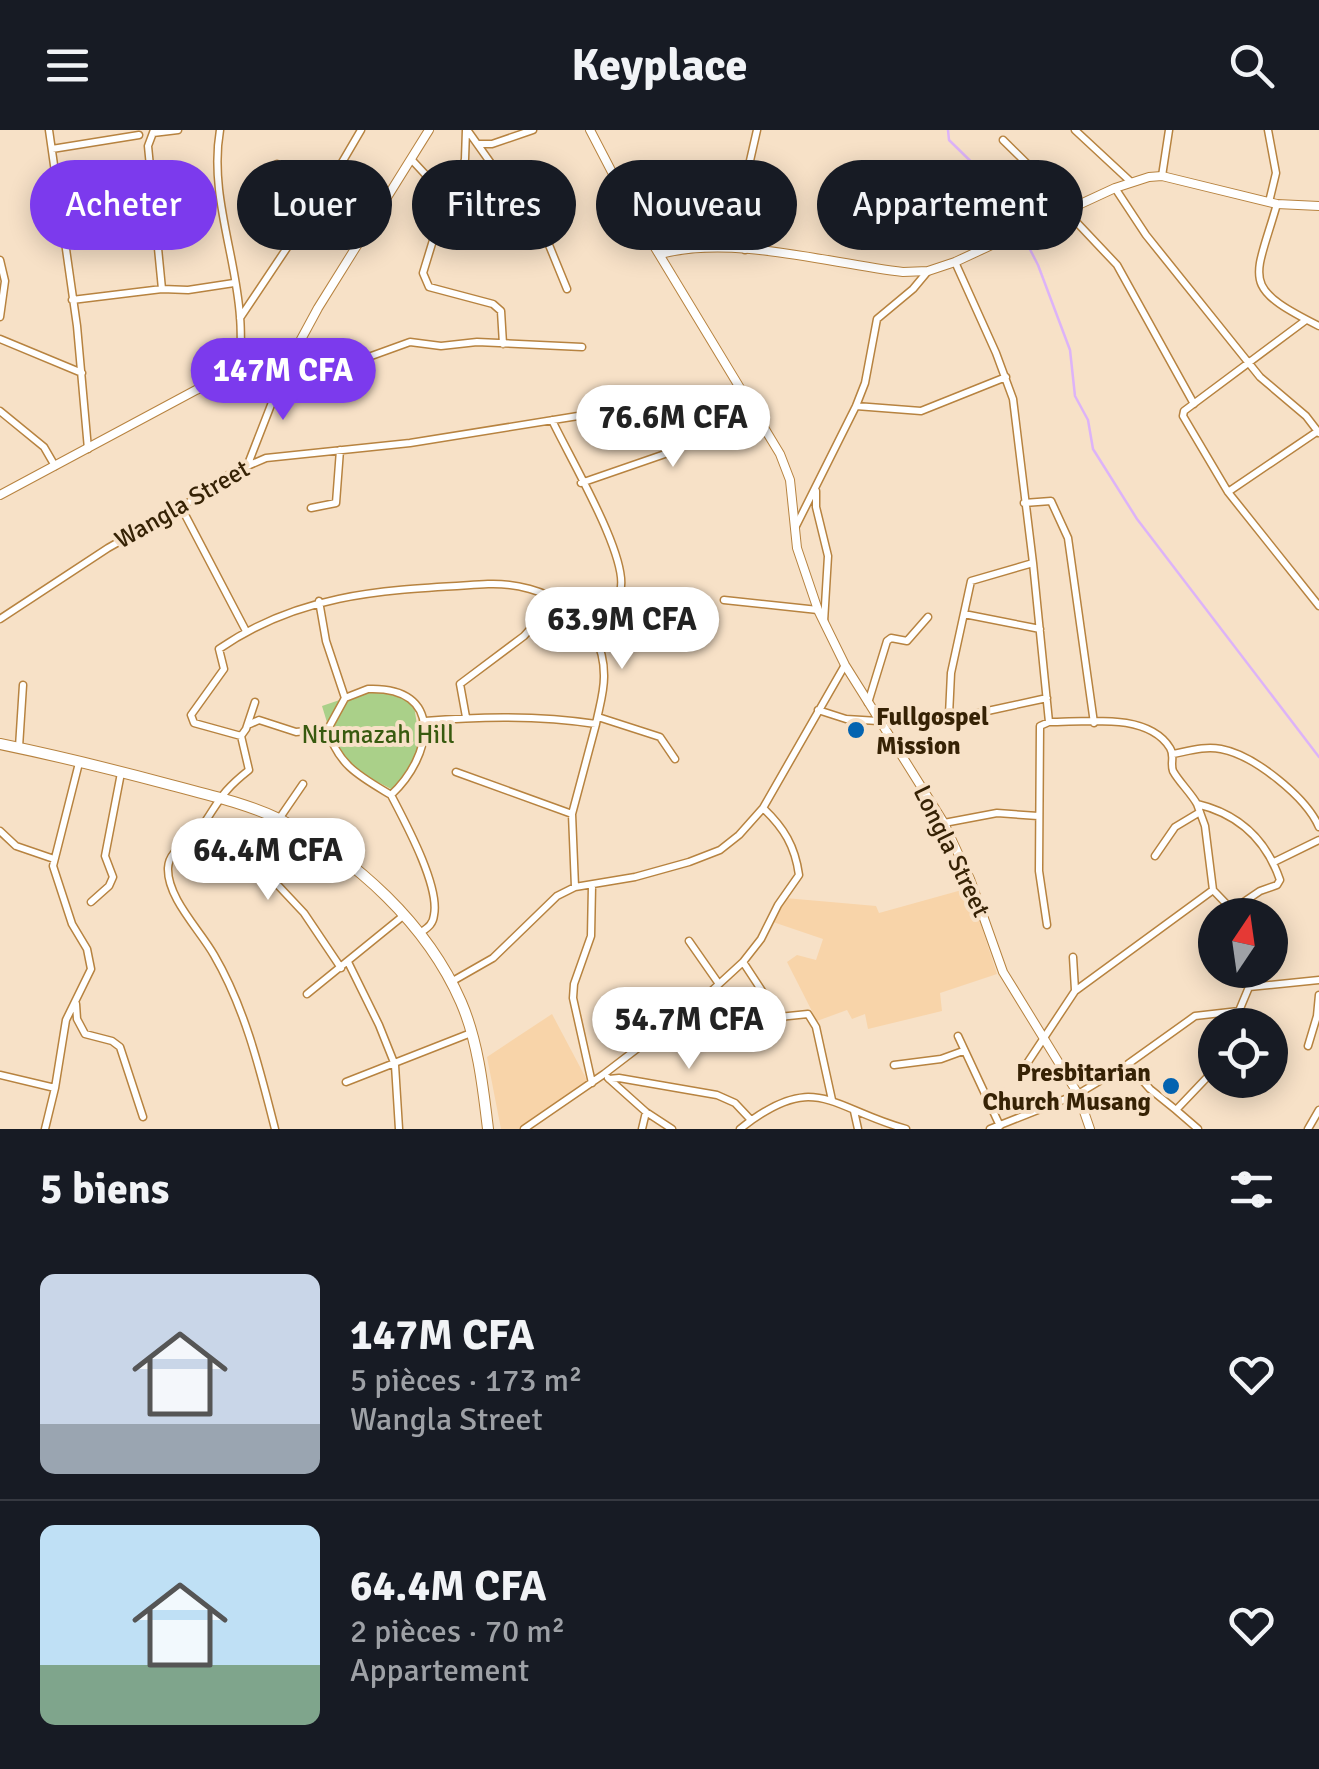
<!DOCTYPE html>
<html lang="fr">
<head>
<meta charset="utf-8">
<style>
  :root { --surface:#171b24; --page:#242831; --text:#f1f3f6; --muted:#9ea1a6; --line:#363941; --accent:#7c3aed }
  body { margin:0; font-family:Signika,sans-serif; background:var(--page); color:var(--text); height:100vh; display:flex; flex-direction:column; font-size:38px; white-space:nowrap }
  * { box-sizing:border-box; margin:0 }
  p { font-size:32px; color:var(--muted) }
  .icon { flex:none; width:55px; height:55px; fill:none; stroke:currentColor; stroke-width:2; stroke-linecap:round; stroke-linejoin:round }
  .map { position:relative; height:999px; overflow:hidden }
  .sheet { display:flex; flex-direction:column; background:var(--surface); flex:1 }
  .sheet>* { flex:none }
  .guide { position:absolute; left:30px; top:30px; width:1260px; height:90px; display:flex; gap:20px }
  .needle { width:65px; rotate:13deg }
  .tools { position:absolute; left:1198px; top:768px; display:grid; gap:20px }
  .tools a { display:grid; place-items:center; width:90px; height:90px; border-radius:50%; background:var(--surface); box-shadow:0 5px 25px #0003; font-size:50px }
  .price { position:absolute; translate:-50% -85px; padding:0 22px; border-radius:35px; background:#fff; color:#222; font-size:32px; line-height:65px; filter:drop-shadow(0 2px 5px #0008) }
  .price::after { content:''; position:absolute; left:50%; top:60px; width:30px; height:22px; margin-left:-15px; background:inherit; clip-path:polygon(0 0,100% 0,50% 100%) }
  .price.current { background:var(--accent); color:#fff }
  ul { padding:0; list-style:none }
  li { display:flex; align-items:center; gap:30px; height:250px; padding:0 40px }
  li+li { border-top:2px solid var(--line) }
  li span { display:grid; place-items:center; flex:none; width:280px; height:200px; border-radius:15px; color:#555 }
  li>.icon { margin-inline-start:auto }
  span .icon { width:120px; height:120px; fill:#fffc; stroke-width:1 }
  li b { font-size:42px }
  h2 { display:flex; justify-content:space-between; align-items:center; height:120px; padding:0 40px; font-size:42px }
  .chip { padding:0 35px; border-radius:45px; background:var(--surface); box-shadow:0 5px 25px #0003; font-size:35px; line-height:90px }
  .chip.current { background:var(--accent); color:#fff }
  header { display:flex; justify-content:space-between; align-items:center; height:130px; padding:0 40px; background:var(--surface); font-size:45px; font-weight:800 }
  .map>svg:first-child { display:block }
</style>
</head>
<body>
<header><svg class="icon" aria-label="menu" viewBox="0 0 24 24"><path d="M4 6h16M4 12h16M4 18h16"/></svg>Keyplace<svg class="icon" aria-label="search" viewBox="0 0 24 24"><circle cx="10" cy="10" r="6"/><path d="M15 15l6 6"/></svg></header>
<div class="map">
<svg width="1319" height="999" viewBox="0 0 1319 999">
  <rect width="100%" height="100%" fill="#f7e1c7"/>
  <path fill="#f8d4a9" d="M969 758 997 844 940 863 942 881 868 899 865 884 852 889 847 880 817 891 787 832 797 825 816 830 823 809 773 792 785 768 876 776 879 783Z
    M552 884 588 952 519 999H501L487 927Z"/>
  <path fill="#aad089" d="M369 560 413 570 421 619 395 661C343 634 339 633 322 576Z"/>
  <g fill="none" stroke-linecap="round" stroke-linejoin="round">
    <path stroke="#ddb3f8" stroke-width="2.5" d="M948 0 949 10 999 59 1038 135 1070 220 1075 266 1088 290 1093 319 1137 389 1319 627"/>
    <defs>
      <path id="minor" d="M49 0 77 196 88 319
        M154 0 148 16 162 159 188 160 234 153
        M220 0C209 63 236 125 240 187 242 207 239 223 244 242
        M466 0 465 29 456 69 434 107 423 143 429 157 493 174 501 181 503 214
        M1075 0 1131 52
        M1268 0 1276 43 1269 72
        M468 1 549 115 567 159
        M153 3 178 0
        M1003 10 1072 78
        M479 14H492L533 0
        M52 19 139 5
        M411 29 437 57 456 69
        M277 34 375 87
        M1162 46 1169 0
        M1115 58 1146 105 1260 247 1306 286 1319 303
        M1277 74C1255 151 1239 156 1319 196
        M1066 81 1117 135 1194 274
        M745 120 744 57 757 0
        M0 130 5 151 0 187
        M72 170 162 159
        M240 188 327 58 361 0
        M1306 190 1184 281 1183 286 1228 362 1319 476
        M0 209 82 243
        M856 276 921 281 1006 247
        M0 281 44 317 55 336
        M552 290C567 323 631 430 620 461 615 475 599 486 589 497
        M248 334 285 239 363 229 410 212 441 216 477 212 582 217
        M581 353 665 324 694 307 720 268
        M816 361V377L828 426 824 492
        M1228 362 1318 301
        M1024 373 1051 371 1068 408 1094 593
        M181 377 246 501
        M311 378 336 373 340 320
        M795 398 856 276 865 253 877 189 913 159 928 141
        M1033 433 1049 592
        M724 470 818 480
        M319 471 326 511 345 568
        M964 484 1040 499
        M0 489 108 418 200 366 231 343 266 328 410 313 578 286 665 282 720 268 738 257
        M368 559C445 556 433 626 391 665 361 647 337 635 328 599L345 568Z
        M255 572 246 599 241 606 249 640C221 662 220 670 201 698 191 713 169 718 168 738 167 768 200 800 214 825 245 878 260 940 275 999
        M868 573 887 511 891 508 907 511 928 487
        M818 580 846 589 878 591
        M875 584 969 585 1047 568
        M949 585 951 543 971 451 1033 433 1013 269 996 223 955 132
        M466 587 460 554 524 506 557 469
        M598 587 660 607 675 629
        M425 591C483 586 539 585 596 594L572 684 575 757
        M250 594 259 590 296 602 328 599
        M241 606 194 593 191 585 224 539 219 519C303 461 390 460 488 454 543 452 605 484 604 547 604 563 599 578 596 594
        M19 617 23 555
        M1173 624C1189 621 1204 616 1221 619 1254 625 1306 667 1319 697
        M456 642 572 684
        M391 665C405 692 440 756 434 785 433 795 427 798 420 803
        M279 689 303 654
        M944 693 997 683 1038 686
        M0 701 16 716 54 729
        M304 703 273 750 304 783 341 838
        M1155 726 1175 697 1200 682
        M1274 732 1319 710
        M91 772 109 756 113 747 105 726 121 643
        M1232 780 1260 761 1277 755 1280 750C1266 709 1239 684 1197 674L1205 696 1213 760 1237 785
        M1047 795 1039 741 1040 596 1049 592C1085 592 1148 582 1170 618 1175 626 1170 633 1173 641 1179 652 1191 663 1197 674
        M689 811 719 854
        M1073 827 1075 860
        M348 832 379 895 395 935 399 999
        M743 832 779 887
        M451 852 493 828 557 766 575 757 635 747 689 732 720 720 739 705 763 678 845 535
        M1249 857 1319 850
        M307 864 403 786
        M76 874 77 889 85 904 112 911 120 917 143 987
        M958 906 1000 996
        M639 916 709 912 779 887 808 884 816 897 832 970
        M1308 916 1317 886 1319 865
        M1128 934 1150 959 1176 980 1215 939
        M894 935 941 929 963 921
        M1022 941 1075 861 1213 760
        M1270 941 1275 942
        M0 945 55 958 66 890 91 839 87 819 72 794 53 736 79 633
        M608 948 646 982 672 999
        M609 949 619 948 717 965 735 973 751 990
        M346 952 471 903
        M592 953 573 868 574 854 591 806 592 756
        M1176 980 1198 999
        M854 981 858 999
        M45 999 55 958
        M524 999 604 944 706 866 743 832 761 809 778 775 799 745C795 716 784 698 763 678
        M642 999 646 982
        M740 999C815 939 830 978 906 999
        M990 999 1078 964 1128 934 1195 886 1239 881 1249 857V840
        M1308 999 1319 980"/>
      <path id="tertiary" d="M0 365 196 260 244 242 265 246 285 239 318 178 429 0"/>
      <path id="secondary" d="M590 0 628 73 780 324 790 350 797 418 818 480 845 535 944 693 970 749 1003 842 1078 964 1090 999
        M660 124C735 105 826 133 903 142L928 141 955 132 1115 58 1149 47 1162 46 1277 74 1319 76"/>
      <path id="trunk" d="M0 614C58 626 115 640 171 655 208 665 246 673 281 690 356 729 427 794 461 872 478 911 483 957 488 999"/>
    </defs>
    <use href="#minor" stroke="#b78340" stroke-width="9"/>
    <use href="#tertiary" stroke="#b78340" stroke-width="10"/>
    <use href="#secondary" stroke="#b78340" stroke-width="10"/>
    <use href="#trunk" stroke="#b78340" stroke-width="12"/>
    <use href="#minor" stroke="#fff" stroke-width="6"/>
    <use href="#tertiary" stroke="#fff" stroke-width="8"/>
    <use href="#secondary" stroke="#fff" stroke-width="8"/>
    <use href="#trunk" stroke="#fff" stroke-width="10"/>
  </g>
  <g fill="#0463b0" stroke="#f7e1c7" stroke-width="4">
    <circle cx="856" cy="600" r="10"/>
    <circle cx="1171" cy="956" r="10"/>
  </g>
  <g text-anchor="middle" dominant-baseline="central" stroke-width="8" stroke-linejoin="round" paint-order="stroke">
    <g font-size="25" fill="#362205" stroke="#f7e1c7">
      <text transform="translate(182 374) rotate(-30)">Wangla Street</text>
      <text transform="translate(952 721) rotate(64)">Longla Street</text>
    </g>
    <g font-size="25" font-weight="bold" fill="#362205" stroke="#f7e1c7" text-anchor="start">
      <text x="876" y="586">Fullgospel<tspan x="876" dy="29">Mission</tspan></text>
      <text x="1151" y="942" text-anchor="end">Presbitarian<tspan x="1151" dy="29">Church Musang</tspan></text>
    </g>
    <g font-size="25" fill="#385a0f" stroke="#f7e1c7">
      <text x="378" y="604">Ntumazah Hill</text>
    </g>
  </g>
</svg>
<div class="tools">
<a><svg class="needle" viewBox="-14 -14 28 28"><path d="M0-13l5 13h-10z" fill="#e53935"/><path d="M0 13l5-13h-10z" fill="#9ea1a6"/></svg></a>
<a><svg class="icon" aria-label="locate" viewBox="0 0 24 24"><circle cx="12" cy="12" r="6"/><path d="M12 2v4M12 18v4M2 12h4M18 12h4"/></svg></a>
</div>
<b class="price current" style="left:283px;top:293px">147M CFA</b>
<b class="price" style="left:673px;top:340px">76.6M CFA</b>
<b class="price" style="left:622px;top:542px">63.9M CFA</b>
<b class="price" style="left:268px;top:773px">64.4M CFA</b>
<b class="price" style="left:689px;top:942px">54.7M CFA</b>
<div class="guide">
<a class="chip current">Acheter</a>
<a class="chip">Louer</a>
<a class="chip">Filtres</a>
<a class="chip">Nouveau</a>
<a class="chip">Appartement</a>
</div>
</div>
<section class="sheet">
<h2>5 biens<svg class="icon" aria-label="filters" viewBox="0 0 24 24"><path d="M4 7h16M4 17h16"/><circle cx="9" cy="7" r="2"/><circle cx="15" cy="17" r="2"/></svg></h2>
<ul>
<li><span style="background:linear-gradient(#c9d6e8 75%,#9aa5b1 0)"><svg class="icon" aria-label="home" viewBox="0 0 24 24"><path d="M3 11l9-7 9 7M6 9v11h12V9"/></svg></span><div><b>147M CFA</b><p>5 pièces · 173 m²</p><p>Wangla Street</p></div><svg class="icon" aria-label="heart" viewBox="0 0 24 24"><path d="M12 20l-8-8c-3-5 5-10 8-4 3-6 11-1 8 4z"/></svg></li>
<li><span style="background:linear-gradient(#bfe0f5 70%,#7fa58c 0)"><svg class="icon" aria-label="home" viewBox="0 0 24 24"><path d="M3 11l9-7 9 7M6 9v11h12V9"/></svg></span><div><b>64.4M CFA</b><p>2 pièces · 70 m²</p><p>Appartement</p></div><svg class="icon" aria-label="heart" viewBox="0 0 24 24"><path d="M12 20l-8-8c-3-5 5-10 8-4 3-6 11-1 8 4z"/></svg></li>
</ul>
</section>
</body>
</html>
